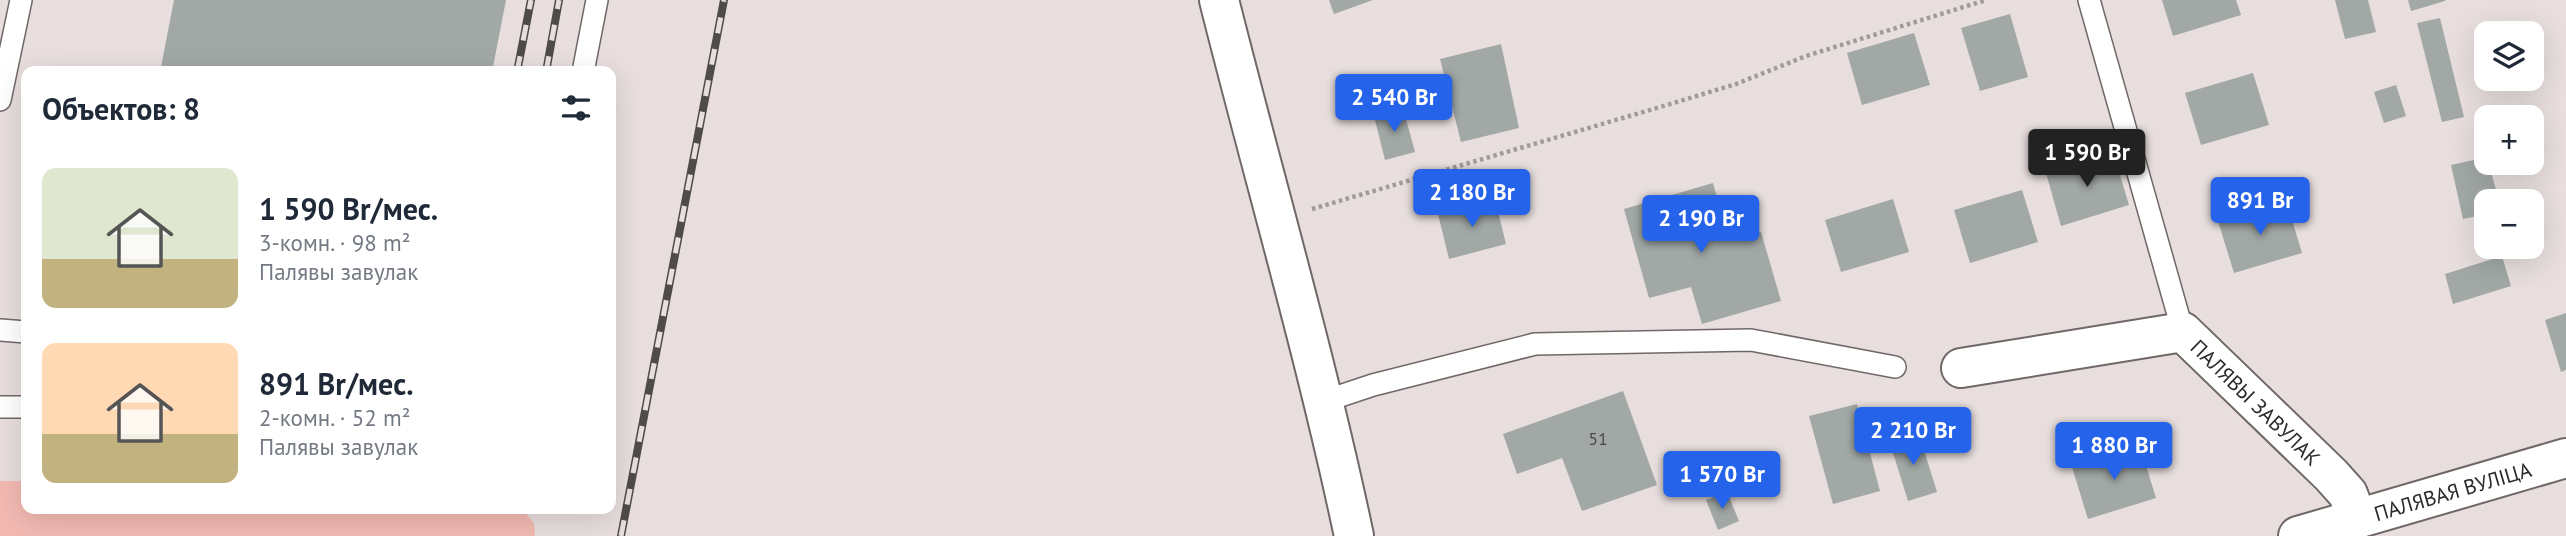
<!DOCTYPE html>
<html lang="ru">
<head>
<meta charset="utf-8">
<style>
  :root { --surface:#fff; --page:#f6f6f7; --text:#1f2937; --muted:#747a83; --accent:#2563eb }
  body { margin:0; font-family:"PT Sans",sans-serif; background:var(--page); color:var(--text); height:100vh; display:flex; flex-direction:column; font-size:26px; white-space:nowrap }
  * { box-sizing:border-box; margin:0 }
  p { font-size:23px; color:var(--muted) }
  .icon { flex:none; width:38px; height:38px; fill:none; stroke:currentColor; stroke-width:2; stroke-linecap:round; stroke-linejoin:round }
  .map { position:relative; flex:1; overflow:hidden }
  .sheet { position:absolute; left:21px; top:66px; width:595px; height:448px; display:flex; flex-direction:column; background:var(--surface); border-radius:14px; box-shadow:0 7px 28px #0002 }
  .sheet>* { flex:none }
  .buttons { position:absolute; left:2474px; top:21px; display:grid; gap:14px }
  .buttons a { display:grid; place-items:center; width:70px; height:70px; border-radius:14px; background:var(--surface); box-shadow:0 7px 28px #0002; font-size:35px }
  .price { position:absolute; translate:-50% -60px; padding:0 16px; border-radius:7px; background:var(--accent); color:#fff; font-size:23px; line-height:46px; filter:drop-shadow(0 2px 4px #0008) }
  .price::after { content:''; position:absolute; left:50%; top:42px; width:21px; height:16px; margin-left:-10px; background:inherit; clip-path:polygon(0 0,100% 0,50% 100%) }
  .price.selected { background:#222; color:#fff }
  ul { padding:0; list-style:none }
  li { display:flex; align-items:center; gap:21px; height:175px; padding:0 21px }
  li span { display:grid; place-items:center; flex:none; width:196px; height:140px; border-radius:14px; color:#555 }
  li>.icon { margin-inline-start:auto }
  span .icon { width:84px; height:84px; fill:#fffc; stroke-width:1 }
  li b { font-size:30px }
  h2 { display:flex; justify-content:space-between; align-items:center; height:84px; padding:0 21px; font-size:30px }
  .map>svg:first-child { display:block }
</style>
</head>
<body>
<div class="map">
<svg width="2566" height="536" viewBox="0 0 2566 536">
  <rect width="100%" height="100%" fill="#e7dedd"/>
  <path fill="#f3bab3" d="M0 481H26V509H522L534 523 535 536H0Z"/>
  <path fill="#a1a8a5" d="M174 0H506L492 72H160Z
    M1329 0H1373L1334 14Z
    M2162 0H2236L2241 15 2173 36Z
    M2335 0H2368L2376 32 2345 39Z
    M2408 0H2445V1L2411 11Z
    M2010 14 2028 77 1980 91 1961 28Z
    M2440 18 2464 117 2442 122 2417 23Z
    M1914 33 1930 85 1862 105 1847 53Z
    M1501 44 1519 128 1461 142 1440 59Z
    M2253 73 2269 125 2201 145 2185 93Z
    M2396 85 2406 116 2384 123 2374 92Z
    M1403 108 1415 152 1385 160 1374 116Z
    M2113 152 2129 205 2061 226 2046 173Z
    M2487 157 2499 201H2487V214L2463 219 2451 165Z
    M1713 183 1729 241 1761 232 1781 301 1702 324 1691 287 1649 298 1624 209Z
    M2022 190 2038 242 1970 263 1954 210Z
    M1495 199 1506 244 1449 259 1438 214Z
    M1893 199 1909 252 1841 272 1825 220Z
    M2286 200 2302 253 2234 273 2218 221Z
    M2502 256 2511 286 2453 304 2445 274Z
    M2566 313V370L2561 372 2545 320Z
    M1623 391 1657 485 1582 511 1562 458 1517 474 1503 434Z
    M1857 404 1880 491 1833 504 1809 416Z
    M1919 434 1937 492 1908 501 1890 443Z
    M2140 446 2156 498 2088 519 2072 467Z
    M1727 492 1739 521 1718 530 1706 500Z"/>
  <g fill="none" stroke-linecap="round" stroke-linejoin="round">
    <defs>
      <path id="service" d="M2089 0 2183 332
        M583 72 597 0
        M0 100 21 0
        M0 330 26 332
        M1325 401 1373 385 1535 344 1751 340 1895 367
        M0 407H26"/>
      <g id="minor">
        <path d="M1219 0C1264 179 1316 356 1354 536"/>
        <path id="s1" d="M1961 368 2183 332 2331 475 2348 494 2357 519"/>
        <path id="s2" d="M2298 536 2566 458"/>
      </g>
    </defs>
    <use href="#service" stroke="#6f6867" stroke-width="24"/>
    <use href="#minor" stroke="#6f6867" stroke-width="42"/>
    <path stroke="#a19a99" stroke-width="4.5" stroke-dasharray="3.5 3.5" stroke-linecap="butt" d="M1312 209 1667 105 1736 84 1806 56 1986 0"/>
    <use href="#service" stroke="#fff" stroke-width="21"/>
    <use href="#minor" stroke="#fff" stroke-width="38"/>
    <defs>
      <path id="rail" d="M517 72 531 0
        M546 72 559 0
        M621 536 724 0"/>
    </defs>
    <use href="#rail" stroke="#4f4b4b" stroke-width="8"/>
    <use href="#rail" stroke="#e7dedd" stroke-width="5" stroke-dasharray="16" stroke-linecap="butt"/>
  </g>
  <g text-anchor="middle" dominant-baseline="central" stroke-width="5" stroke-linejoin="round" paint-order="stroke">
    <g font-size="18" fill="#4a4a49">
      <text x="1598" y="438">51</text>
    </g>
    <g font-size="21" fill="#2d2a2a" stroke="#e7dedd">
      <text stroke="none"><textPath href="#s1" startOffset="326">ПАЛЯВЫ ЗАВУЛАК</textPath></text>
      <text stroke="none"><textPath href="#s2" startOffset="161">ПАЛЯВАЯ ВУЛІЦА</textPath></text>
    </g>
  </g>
</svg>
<div class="buttons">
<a><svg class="icon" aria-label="layers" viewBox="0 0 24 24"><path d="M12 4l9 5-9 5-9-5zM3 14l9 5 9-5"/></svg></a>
<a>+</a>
<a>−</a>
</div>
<b class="price" style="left:1394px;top:134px">2 540 Br</b>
<b class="price selected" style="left:2087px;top:189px">1 590 Br</b>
<b class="price" style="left:1472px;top:229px">2 180 Br</b>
<b class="price" style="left:2260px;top:237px">891 Br</b>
<b class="price" style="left:1701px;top:255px">2 190 Br</b>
<b class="price" style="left:1913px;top:467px">2 210 Br</b>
<b class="price" style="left:2114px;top:482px">1 880 Br</b>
<b class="price" style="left:1722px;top:511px">1 570 Br</b>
<section class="sheet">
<h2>Объектов: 8<svg class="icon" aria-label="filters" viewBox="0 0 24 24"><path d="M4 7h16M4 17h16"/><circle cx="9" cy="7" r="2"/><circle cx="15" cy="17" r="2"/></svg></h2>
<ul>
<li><span style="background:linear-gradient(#dfe7d0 65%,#c2b280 0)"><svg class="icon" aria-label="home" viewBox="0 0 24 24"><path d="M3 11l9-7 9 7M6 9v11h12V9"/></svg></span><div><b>1 590 Br/мес.</b><p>3-комн. · 98 m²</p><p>Палявы завулак</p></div></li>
<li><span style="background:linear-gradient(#ffd9b3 65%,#c2b280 0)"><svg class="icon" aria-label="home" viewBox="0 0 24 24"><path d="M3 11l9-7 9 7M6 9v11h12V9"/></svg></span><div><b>891 Br/мес.</b><p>2-комн. · 52 m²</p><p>Палявы завулак</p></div></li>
</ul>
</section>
</div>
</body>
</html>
